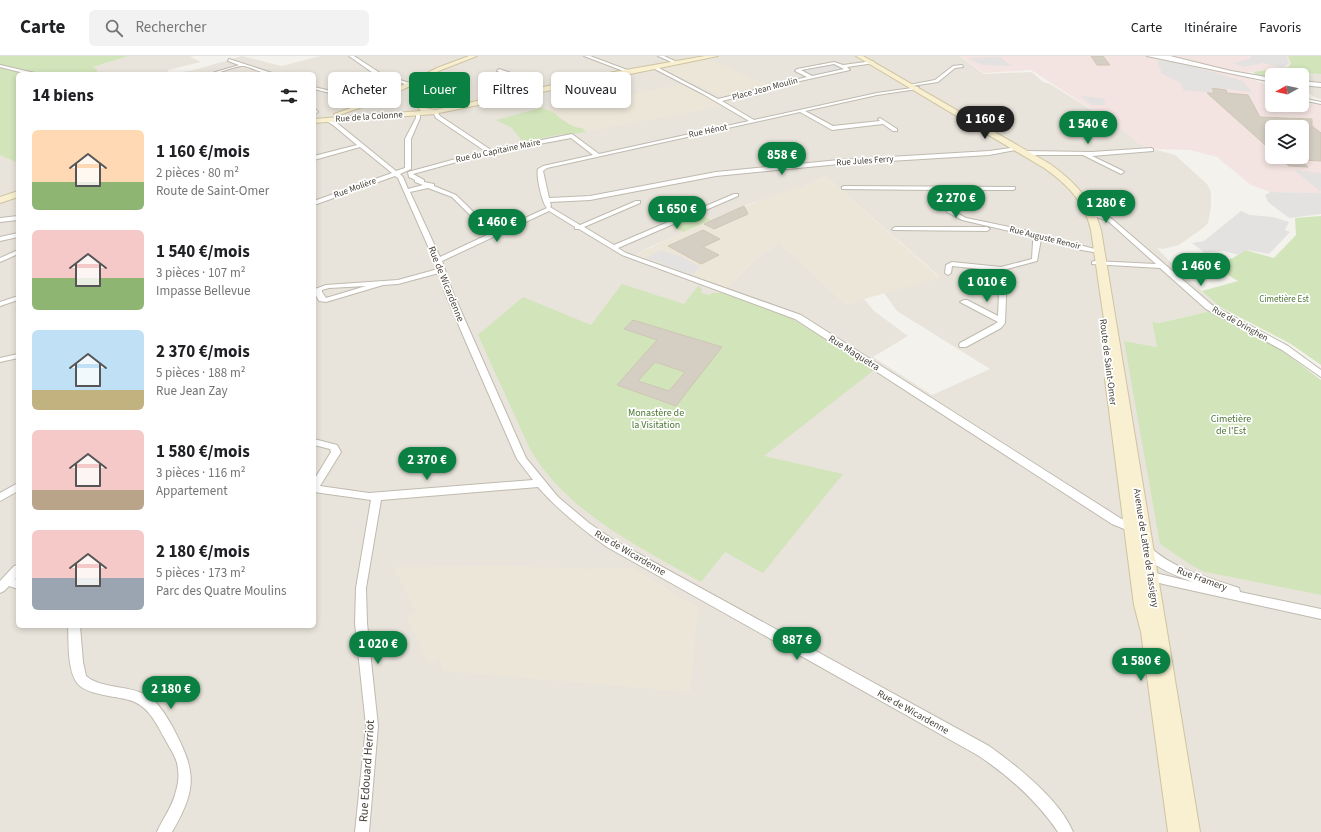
<!DOCTYPE html>
<html lang="fr">
<head>
<meta charset="utf-8">
<style>
  :root { --surface:#fff; --page:#f2f2f2; --text:#202124; --muted:#757577; --line:#e0e0e0; --accent:#0b8043 }
  body { margin:0; font-family:"Source Sans 3",sans-serif; background:var(--page); color:var(--text); height:100vh; display:flex; flex-direction:column; font-size:15px; white-space:nowrap }
  * { box-sizing:border-box; margin:0 }
  p { font-size:13px; color:var(--muted) }
  .icon { flex:none; width:22px; height:22px; fill:none; stroke:currentColor; stroke-width:2; stroke-linecap:round; stroke-linejoin:round }
  .map { position:relative; flex:1; overflow:hidden }
  .details { position:absolute; left:16px; top:16px; width:300px; height:556px; display:flex; flex-direction:column; background:var(--surface); border-radius:6px; box-shadow:0 2px 6px #0003 }
  .details>* { flex:none }
  .hud { position:absolute; left:328px; top:16px; width:380px; height:36px; display:flex; gap:8px }
  .needle { width:26px; rotate:262deg }
  .controls { position:absolute; left:1265px; top:12px; display:grid; gap:8px }
  .controls a { display:grid; place-items:center; width:44px; height:44px; border-radius:6px; background:var(--surface); box-shadow:0 2px 6px #0003; font-size:20px }
  .price { position:absolute; translate:-50% -34px; padding:0 9px; border-radius:14px; background:var(--accent); color:#fff; font-size:13px; line-height:26px; filter:drop-shadow(0 1px 2px #0008) }
  .price::after { content:''; position:absolute; left:50%; top:24px; width:12px; height:9px; margin-left:-6px; background:inherit; clip-path:polygon(0 0,100% 0,50% 100%) }
  .price.on { background:#222; color:#fff }
  ul { padding:0; list-style:none }
  li { display:flex; align-items:center; gap:12px; height:100px; padding:0 16px }
  li span { display:grid; place-items:center; flex:none; width:112px; height:80px; border-radius:6px; color:#555 }
  li>.icon { margin-inline-start:auto }
  span .icon { width:48px; height:48px; fill:#fffc; stroke-width:1 }
  li b { font-size:17px }
  h2 { display:flex; justify-content:space-between; align-items:center; height:48px; padding:0 16px; font-size:17px }
  .chip { padding:0 14px; border-radius:6px; background:var(--surface); box-shadow:0 2px 6px #0003; font-size:14px; line-height:36px }
  .chip.on { background:var(--accent); color:#fff }
  header { display:flex; align-items:center; gap:24px; box-sizing:border-box; height:56px; padding:0 20px; background:var(--surface); border-bottom:1px solid var(--line) }
  header strong { font-size:19px }
  nav { display:flex; gap:22px; margin-inline-start:auto; font-size:14px }
  .search { width:280px; height:36px; background:var(--page); display:flex; align-items:center; gap:10px; box-sizing:border-box; padding:0 14px; border-radius:6px; color:var(--muted); font-size:15px }
  .map>svg:first-child { display:block }
</style>
</head>
<body>
<header>
<strong>Carte</strong>
<div class="search"><svg class="icon" aria-label="search" viewBox="0 0 24 24"><circle cx="10" cy="10" r="6"/><path d="M15 15l6 6"/></svg>Rechercher</div>
<nav><a>Carte</a><a>Itinéraire</a><a>Favoris</a></nav>
</header>
<div class="map">
<svg width="1321" height="776" viewBox="0 0 1321 776">
  <rect width="100%" height="100%" fill="#f4f2ec"/>
  <path fill="#e8e4db" fill-rule="evenodd" d="M129 0H194L190 1 201 6 168 14V18H71Z
    M242 0 282 10 320 0H960L984 18 1032 16 1043 26 1050 28 1118 70 1142 90 1175 99 1207 128 1211 136V151L1208 167 1203 172 1179 189 1163 193 1157 192 1180 216 1220 251 1211 255 1159 267 1152 266 1157 291 1124 285 1205 516 1321 539V776H0V99L18 106V570H314V18H170L194 14ZM825 120 940 221 884 237 897 255 990 313 932 339 873 301 908 280 874 255 864 243 846 248 781 188H777L756 202 734 225 697 221 635 199 652 190 752 147 805 130Z
    M1303 17 1321 18V43L1316 42 1302 33Z"/>
  <path fill="#ece6d8" d="M709 3 753 23 770 29 726 42 661 12Z
    M682 28 722 50 586 76 582 72H573L547 53 618 37 624 40Z
    M825 120 940 222 846 248 781 188H777L756 202 727 232 635 199 681 177 669 170 700 157 713 164 773 139 805 130Z
    M513 510 590 513 633 512 698 552 690 636 444 615 439 603 429 608 407 561 416 556 394 511Z"/>
  <path fill="#f3e4e1" fill-rule="evenodd" d="M961 0H1288L1291 8 1283 12 1243 17 1249 22 1272 31V49H1302V42L1321 47V137L1270 136 1251 129 1217 101 1190 94 1155 93 1142 90 1118 70 1031 14 984 17ZM1272 71H1302V101H1272Z"/>
  <path fill="#d1e4ba" d="M0 0H129L93 11 97 14V16L102 18H18V106H16L0 99Z
    M1288 0H1321V18L1303 17 1312 27 1302 26V19L1276 18 1272 19V22L1257 19 1253 16 1288 11 1291 8Z
    M541 52C557 54 564 71 582 72L586 76 567 79 562 78 523 86 512 72 496 64Z
    M700 158 711 164 683 176 672 170Z
    M1321 160V309L1291 288 1220 251 1202 235 1238 225 1211 209 1233 202 1245 194 1274 202 1296 179 1295 162Z
    M622 228 684 248 699 229 702 234 701 237 709 239 713 237H723L789 261 874 314 764 400 843 418 763 517 725 496 701 526C640 491 567 457 530 393L478 279 523 241 591 269Z
    M1211 255 1280 293 1321 324V539L1205 516 1191 509 1160 488 1124 285 1157 291 1152 266 1159 267Z"/>
  <path fill="#e4e2e0" d="M1252 0H1286L1289 7 1282 12 1263 7 1243 11 1233 7 1249 3Z
    M1000 1 1012 10 983 9 968 2Z
    M1157 4 1182 7 1243 25 1252 36 1211 31 1213 37 1183 34 1181 27 1162 18Z
    M832 8 844 13 804 21 793 16Z
    M1080 40 1102 42 1107 46H1103L1106 49H1092Z
    M1294 114 1321 117V135H1320Z
    M1270 136 1321 137V158L1289 162 1268 146 1265 139Z
    M1241 155 1250 159 1273 161 1289 166 1285 174 1290 176 1269 198 1246 194 1239 199 1223 195 1205 197 1192 187 1204 185Z
    M661 194 680 200 700 211 692 219 646 202Z"/>
  <path fill="#d5cec3" stroke="#cfc6b6" fill-rule="evenodd" d="M1091 0H1103L1110 9H1097Z
    M1212 32 1226 34 1227 37 1248 39 1260 61 1312 63V70L1321 77V105L1302 104V71H1272V95L1207 37H1214Z
    M1279 101H1297L1308 111 1289 110Z
    M744 150 748 158 714 173 704 168Z
    M703 174 720 183 703 191 719 199 701 208 668 190Z
    M633 264 722 291 676 350 617 329 657 284 624 273ZM655 306 685 316 669 335 638 325Z"/>
  <g fill="none" stroke-linecap="round" stroke-linejoin="round">
    <defs>
      <path id="minor" d="M349 0H354L380 17 412 28 408 29 376 19Z
        M584 0H590L630 15 626 16Z
        M658 0H664L679 7 676 8Z
        M229 3 272 17V18C262 18 254 12 244 10 235 9 220 18 209 18L239 9 228 5Z
        M873 5 874 7 847 11 850 14 800 25 722 45 754 64 877 37 919 31 917 33 877 39 805 55 833 70 880 65 878 63 880 62 897 73V75H893L883 68 832 74 800 56 547 112 543 115 549 142 590 140 716 116 839 104 989 95 1018 91 1021 93 989 99 839 108 716 120 590 144 550 146 551 150 550 151 580 169 636 145H640V147L584 171 614 189 734 138H738V140L618 192 626 197 801 259 1120 462 1138 470 1139 473 1138 476 1134 477 1112 468 795 263 622 199 579 173H575V171L549 155 442 205 453 237 526 402 558 441 589 467 615 485 989 690C1017 710 1060 744 1073 776H1058C1037 745 1010 721 979 700L607 491C582 473 558 454 538 431L381 444 366 532 367 567 378 670 369 776H355L366 670 355 567 356 532 371 444 314 436V424L331 396 330 393 314 389V383L337 389 341 396 320 430 369 437 533 424 517 403 465 284 445 237 439 217 398 228 383 229 326 246 319 245 314 236 315 233 326 229 398 224 438 213 398 122 395 120 314 149V145L392 117 360 91 314 104V100L357 89 333 69 325 64 327 63 337 67 396 115 405 112V83L416 62V58L420 57V62L411 83V113L400 118 403 121 408 133 423 129 415 126V124L409 121 408 116 485 95 436 62 432 54H436L440 60 491 94 572 78 599 98 749 65 703 38 653 12V10H655L718 43 807 21 795 15 797 13 834 6 843 9ZM834 8 844 13 812 20 801 14ZM571 82 593 99 543 110 538 113C536 120 542 147 547 152L494 176 456 139 434 130V128L424 126V124L413 118 486 98ZM428 132 452 141 489 178 440 201 410 136ZM366 230 326 242 322 236V234L329 232Z
        M0 9 35 17V18H28L0 11Z
        M962 9 963 11 955 12 938 26 911 30 909 29 935 24 953 10Z
        M499 13 517 19 539 35 535 36 513 21 497 15Z
        M314 31 352 40V41L350 42 314 33Z
        M1302 42 1321 46V48L1302 44Z
        M314 52 318 56 314 59Z
        M1151 92 1153 93V95L1092 100 1123 115 1124 116 1121 118 1083 99H1025L1022 97 1025 95 1092 96Z
        M844 130 1015 131V133L1013 134H938L951 154 966 162 1024 174 1102 195 1099 197 1076 193 1041 183 1037 205 1007 213 1005 267 1001 272 966 291H960L959 289 960 287 995 268 998 266 960 246 964 244H967L998 260 1000 215 952 210 951 217 948 219 945 217 946 209 952 206 1001 211 1032 203 1033 186 1035 181 962 164 947 156 932 134 842 133V131Z
        M1085 155H1089L1112 163 1212 249 1288 290 1321 314V321L1282 294 1206 253 1160 212 1092 208V206L1094 205 1156 208 1108 165 1085 157Z
        M18 160V164L0 166V162Z
        M895 171H987L990 173 987 175 893 174 892 173Z
        M18 177V181L0 185V181Z
        M18 194V198L0 206V202Z
        M18 240V244L0 250V246Z
        M18 298V302L0 306V302Z
        M18 427V435L0 445V437Z
        M1146 490 1150 491C1175 514 1207 521 1239 532L1240 536 1321 553V563L1163 528 1143 522 1142 519 1143 516 1147 515 1193 526C1177 520 1149 510 1141 494L1142 491Z
        M18 509V520L15 523 18 524V533L9 530 4 535 0 537V525L14 510Z
        M68 570H80L83 606 86 620C102 633 126 629 144 638 158 645 165 658 172 670 196 715 198 731 172 776H157C163 762 173 750 176 735 179 726 179 716 177 707 175 699 169 691 165 683 156 667 148 649 129 644 115 640 86 639 77 627 67 612 69 587 68 570Z"/>
      <path id="tertiary" d="M1147 0H1170L1231 15 1272 22V26Z
        M1302 25 1321 27V31L1302 29Z"/>
      <path id="secondary" d="M469 0H477L441 14 415 27 423 31 425 52 435 54 614 16 705 0H718L434 58 314 67V63L421 55 419 53 417 32 410 30 377 46 339 59 334 58 373 44 437 12Z
        M856 0H863L1050 108C1074 125 1093 145 1101 174L1200 776H1168L1141 576 1134 549 1105 323 1107 320 1112 319 1091 174C1085 146 1067 128 1044 112Z
        M18 135V141L0 147V141Z"/>
    </defs>
    <use href="#minor" stroke="#bfbaaf" stroke-width="2"/>
    <use href="#tertiary" stroke="#bfbaaf" stroke-width="2"/>
    <use href="#secondary" stroke="#cfc3a1" stroke-width="2"/>
    <use href="#minor" fill="#fff" fill-rule="evenodd"/>
    <use href="#tertiary" fill="#fff" fill-rule="evenodd"/>
    <use href="#secondary" fill="#f9f0d1" fill-rule="evenodd"/>
  </g>
  <g text-anchor="middle" dominant-baseline="central" stroke-width="3.5" stroke-linejoin="round" paint-order="stroke">
    <g font-size="9" fill="#48433a" stroke="#fff">
      <text transform="translate(765 33) rotate(-15)">Place Jean Moulin</text>
      <text transform="translate(369 61) rotate(-4)">Rue de la Colonne</text>
      <text transform="translate(708 75) rotate(-12)">Rue Hénot</text>
      <text transform="translate(498 95) rotate(-12)">Rue du Capitaine Maire</text>
      <text transform="translate(865 105) rotate(-4)">Rue Jules Ferry</text>
      <text transform="translate(355 132) rotate(-20)">Rue Molière</text>
      <text transform="translate(1045 182) rotate(14)">Rue Auguste Renoir</text>
      <text transform="translate(1240 268) rotate(29)">Rue de Dringhen</text>
    </g>
    <g font-size="9" fill="#4b7533" stroke="#fff">
      <text x="1284" y="243">Cimetière Est</text>
    </g>
    <g font-size="10" fill="#48433a" stroke="#fff">
      <text transform="translate(446 228) rotate(68)">Rue de Wicardenne</text>
      <text transform="translate(854 297) rotate(32)">Rue Maquetra</text>
      <text transform="translate(1108 306) rotate(83)">Route de Saint-Omer</text>
      <text transform="translate(1146 492) rotate(81)">Avenue de Lattre de Tassigny</text>
      <text transform="translate(630 497) rotate(30)">Rue de Wicardenne</text>
      <text transform="translate(1202 523) rotate(20)">Rue Framery</text>
      <text transform="translate(913 656) rotate(29)">Rue de Wicardenne</text>
    </g>
    <g font-size="10" fill="#4b7533" stroke="#fff">
      <text x="656" y="357">Monastère de<tspan x="656" dy="12">la Visitation</tspan></text>
      <text x="1231" y="363">Cimetière<tspan x="1231" dy="12">de l'Est</tspan></text>
    </g>
    <g font-size="12" fill="#48433a" stroke="#fff">
      <text transform="translate(367 715) rotate(-86)">Rue Edouard Herriot</text>
    </g>
  </g>
</svg>
<div class="controls">
<a><svg class="needle" viewBox="-14 -14 28 28"><path d="M0-13l5 13h-10z" fill="#e53935"/><path d="M0 13l5-13h-10z" fill="#757577"/></svg></a>
<a><svg class="icon" aria-label="layers" viewBox="0 0 24 24"><path d="M12 4l9 5-9 5-9-5zM3 14l9 5 9-5"/></svg></a>
</div>
<b class="price on" style="left:985px;top:84px">1 160 €</b>
<b class="price" style="left:1088px;top:89px">1 540 €</b>
<b class="price" style="left:782px;top:120px">858 €</b>
<b class="price" style="left:956px;top:163px">2 270 €</b>
<b class="price" style="left:1106px;top:168px">1 280 €</b>
<b class="price" style="left:677px;top:174px">1 650 €</b>
<b class="price" style="left:497px;top:187px">1 460 €</b>
<b class="price" style="left:1201px;top:231px">1 460 €</b>
<b class="price" style="left:987px;top:247px">1 010 €</b>
<b class="price" style="left:427px;top:425px">2 370 €</b>
<b class="price" style="left:797px;top:605px">887 €</b>
<b class="price" style="left:378px;top:609px">1 020 €</b>
<b class="price" style="left:1141px;top:626px">1 580 €</b>
<b class="price" style="left:171px;top:654px">2 180 €</b>
<div class="hud">
<a class="chip">Acheter</a>
<a class="chip on">Louer</a>
<a class="chip">Filtres</a>
<a class="chip">Nouveau</a>
</div>
<section class="details">
<h2>14 biens<svg class="icon" aria-label="filters" viewBox="0 0 24 24"><path d="M4 7h16M4 17h16"/><circle cx="9" cy="7" r="2"/><circle cx="15" cy="17" r="2"/></svg></h2>
<ul>
<li><span style="background:linear-gradient(#ffd9b3 65%,#8fb573 0)"><svg class="icon" aria-label="home" viewBox="0 0 24 24"><path d="M3 11l9-7 9 7M6 9v11h12V9"/></svg></span><div><b>1 160 €/mois</b><p>2 pièces · 80 m²</p><p>Route de Saint-Omer</p></div></li>
<li><span style="background:linear-gradient(#f6c9c9 60%,#8fb573 0)"><svg class="icon" aria-label="home" viewBox="0 0 24 24"><path d="M3 11l9-7 9 7M6 9v11h12V9"/></svg></span><div><b>1 540 €/mois</b><p>3 pièces · 107 m²</p><p>Impasse Bellevue</p></div></li>
<li><span style="background:linear-gradient(#bfe0f5 75%,#c2b280 0)"><svg class="icon" aria-label="home" viewBox="0 0 24 24"><path d="M3 11l9-7 9 7M6 9v11h12V9"/></svg></span><div><b>2 370 €/mois</b><p>5 pièces · 188 m²</p><p>Rue Jean Zay</p></div></li>
<li><span style="background:linear-gradient(#f6c9c9 75%,#b9a48a 0)"><svg class="icon" aria-label="home" viewBox="0 0 24 24"><path d="M3 11l9-7 9 7M6 9v11h12V9"/></svg></span><div><b>1 580 €/mois</b><p>3 pièces · 116 m²</p><p>Appartement</p></div></li>
<li><span style="background:linear-gradient(#f6c9c9 60%,#9aa5b1 0)"><svg class="icon" aria-label="home" viewBox="0 0 24 24"><path d="M3 11l9-7 9 7M6 9v11h12V9"/></svg></span><div><b>2 180 €/mois</b><p>5 pièces · 173 m²</p><p>Parc des Quatre Moulins</p></div></li>
</ul>
</section>
</div>
</body>
</html>
